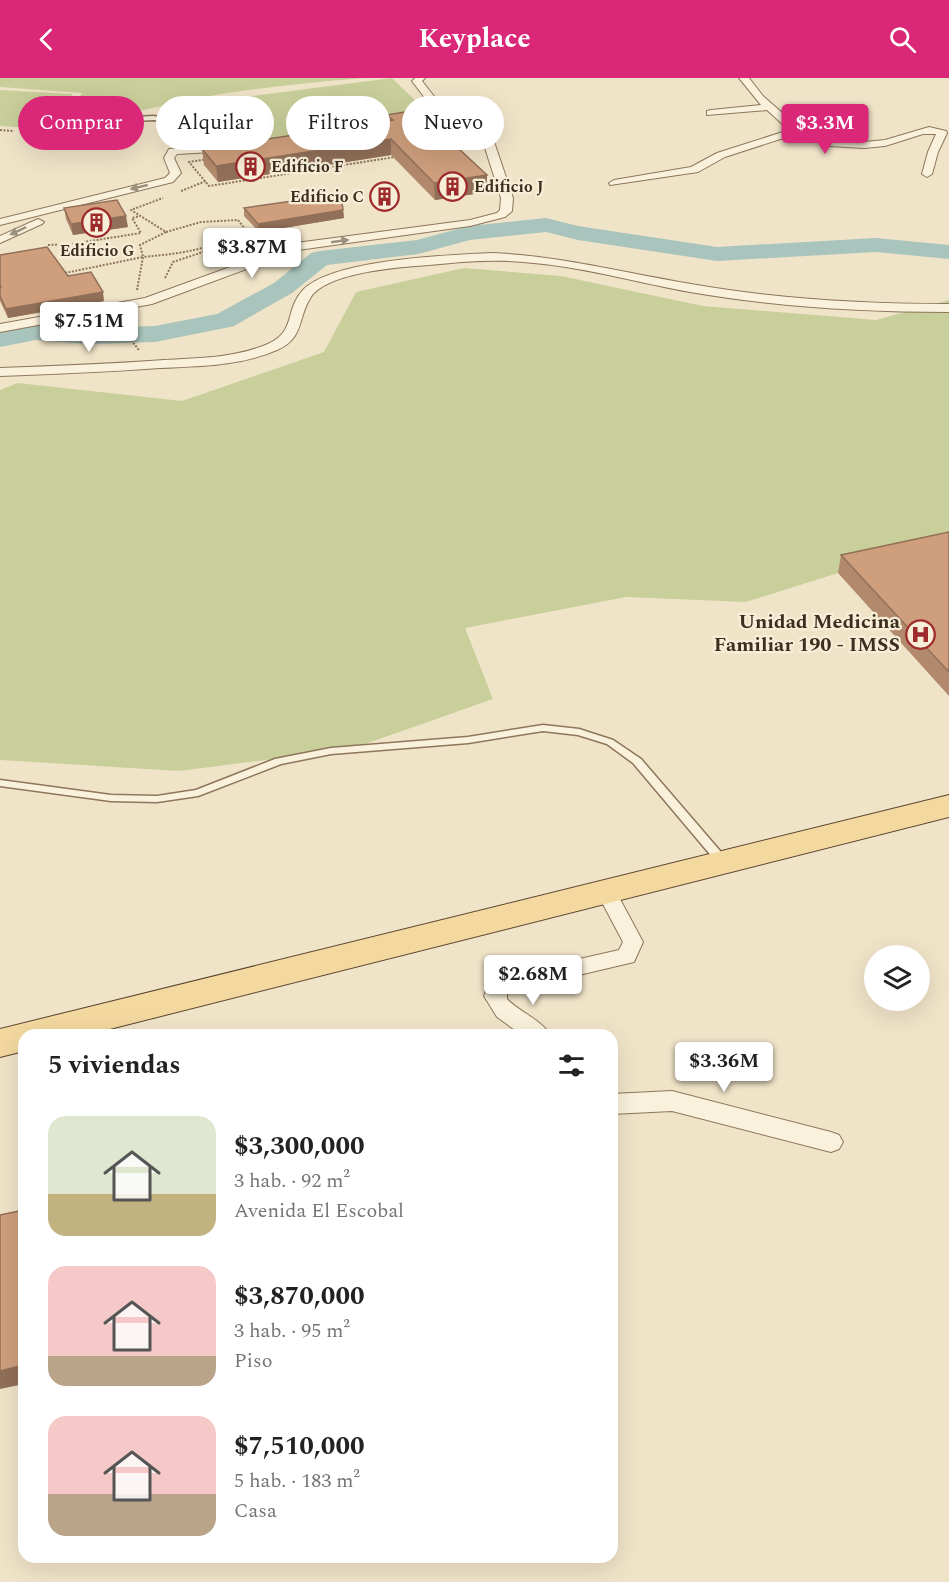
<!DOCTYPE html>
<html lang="es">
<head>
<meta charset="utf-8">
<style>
  :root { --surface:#fff; --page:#f6f6f6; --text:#222; --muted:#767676; --accent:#db2777 }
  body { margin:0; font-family:Spectral,serif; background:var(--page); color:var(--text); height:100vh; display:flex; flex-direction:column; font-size:22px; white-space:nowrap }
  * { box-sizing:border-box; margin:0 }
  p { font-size:20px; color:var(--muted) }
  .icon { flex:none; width:33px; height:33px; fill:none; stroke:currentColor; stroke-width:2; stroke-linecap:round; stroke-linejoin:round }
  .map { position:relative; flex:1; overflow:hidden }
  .side { position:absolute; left:18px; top:951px; width:600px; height:534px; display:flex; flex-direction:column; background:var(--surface); border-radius:18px; box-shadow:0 6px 24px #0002 }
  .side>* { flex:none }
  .banner { position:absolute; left:18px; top:18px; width:600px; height:54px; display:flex; gap:12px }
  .buttons { position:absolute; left:864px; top:867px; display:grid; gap:12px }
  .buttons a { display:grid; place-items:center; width:66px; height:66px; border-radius:50%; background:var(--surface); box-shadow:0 6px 24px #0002; font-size:30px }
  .price { position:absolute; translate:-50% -51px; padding:0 14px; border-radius:6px; background:#fff; color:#222; font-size:20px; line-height:39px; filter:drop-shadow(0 2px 3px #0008) }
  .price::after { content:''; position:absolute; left:50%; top:36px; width:18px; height:14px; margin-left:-9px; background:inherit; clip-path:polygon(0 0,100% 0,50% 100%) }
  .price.active { background:var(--accent); color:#fff }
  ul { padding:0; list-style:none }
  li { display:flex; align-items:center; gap:18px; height:150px; padding:0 30px }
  li span { display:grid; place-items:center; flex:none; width:168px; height:120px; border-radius:18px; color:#555 }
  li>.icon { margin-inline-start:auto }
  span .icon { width:72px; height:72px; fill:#fffc; stroke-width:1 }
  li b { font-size:26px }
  h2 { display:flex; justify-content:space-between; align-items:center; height:72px; padding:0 30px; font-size:26px }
  .chip { padding:0 21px; border-radius:27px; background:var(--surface); box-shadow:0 6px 24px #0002; font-size:21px; line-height:54px }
  .chip.active { background:var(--accent); color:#fff }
  header { display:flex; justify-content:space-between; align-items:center; height:78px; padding:0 30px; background:var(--accent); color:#fff; font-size:27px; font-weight:700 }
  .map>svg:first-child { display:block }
</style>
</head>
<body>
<header><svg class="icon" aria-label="back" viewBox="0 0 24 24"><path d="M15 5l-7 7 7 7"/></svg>Keyplace<svg class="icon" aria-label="search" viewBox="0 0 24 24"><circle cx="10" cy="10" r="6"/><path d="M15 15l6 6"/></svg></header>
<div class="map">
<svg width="949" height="1504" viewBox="0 0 949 1504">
  <rect width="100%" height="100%" fill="#f0e4c8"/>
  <path fill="#c9cf9b" d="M0 0H364C304 5 243 11 183 23 144 31 107 44 66 41L82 15 0 9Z
    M392 0 430 37 271 60 244 19Z
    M0 12 73 16 48 51 0 48Z
    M204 28 238 30 220 62 181 61Z
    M464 190 561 198 703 228 876 242 949 222V471L838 495 746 524 626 519 465 550 493 621 351 671 179 693 0 682V312L18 305 182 323 324 274 356 214Z"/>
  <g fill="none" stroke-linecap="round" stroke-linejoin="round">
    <path fill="#a9c4bc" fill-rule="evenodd" d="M546 140 578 148 717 169 876 160 949 167V181L876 174 717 183 578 162 546 154 470 162 418 176 327 187 292 215 234 248 225 250 155 264 87 266 36 262 0 269V253L36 246 87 250 155 248 217 236 274 205 311 175 320 173 417 162 469 148Z"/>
    <defs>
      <path id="lane" d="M154 38 165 41 185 71 184 72H180L161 43 154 42 113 44 41 60 24 54 27 52 41 56 113 40Z
        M543 647 579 651 613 662 641 681 727 781 728 784 727 787H719L633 685 607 666 578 657 543 653 468 665 331 676 281 686 198 718 157 724 111 723 0 708V702L111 717 157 718 196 712 275 681 331 670 468 659Z"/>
      <path id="street" d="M415 0H425L422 3 447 35 472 38 488 46 513 120 512 133 505 139 470 148 298 172 152 226 0 254V246L145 220 296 165 470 142 497 135 500 132 501 120 478 48 460 41 415 43V39L437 36 412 3Z
        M739 0H749L763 18 797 48 822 60 864 64 885 62 929 49 946 53 947 55 938 74 932 96 927 99 922 96 928 74 936 56H923L885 68 864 70 830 68 796 56 725 79 698 94 610 107 609 105 614 102 691 89 717 75 789 52 767 32 707 37V33L711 32 761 27Z
        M227 68 232 71 231 73 177 76 174 80 181 95 173 104 0 147V141L165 100 170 95 164 80 169 71Z
        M38 141 44 144 42 146 0 165V158Z
        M493 175C561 178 624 195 691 206 776 221 863 226 949 226V234C863 234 776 229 690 214 635 204 580 188 523 184 492 181 460 184 429 187 400 189 328 194 311 219 297 240 305 260 277 272 240 288 200 288 160 290 106 294 53 296 0 298V290C55 288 109 286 164 282 197 280 231 280 263 268 298 255 283 234 303 212 333 181 450 177 493 175Z
        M606 806 613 808 643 864 634 884 511 913 507 916V921C519 934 542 942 550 957H522L497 939 484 918 489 906 505 898 619 872 623 864 596 813 599 808Z
        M672 1013 831 1054 839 1057 843 1064 839 1071 831 1074 672 1033 612 1036V1016Z"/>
      <path id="primary" d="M949 717V739L86 957H24V973L0 979V951Z"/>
    </defs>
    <use href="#lane" stroke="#8d765c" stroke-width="3"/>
    <use href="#street" stroke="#8d765c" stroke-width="2"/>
    <use href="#primary" stroke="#5b4430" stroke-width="2"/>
    <path stroke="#8d765c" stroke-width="2" stroke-dasharray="2 1.5" stroke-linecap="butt" d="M0 52 14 53
      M382 55 408 77 209 108 189 84Z
      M181 113 206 103
      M166 154 201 144 238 142 246 152 265 166
      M48 167 71 166 141 155 132 140 140 138
      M65 195 143 179 140 167 166 154 131 132 163 120
      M165 200 173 184 224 167 240 157
      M137 212 143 179C185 175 208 172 246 152
      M120 241 122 251 139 272"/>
    <use href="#lane" fill="#faf1dc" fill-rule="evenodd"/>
    <use href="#street" fill="#faf1dc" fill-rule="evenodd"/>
    <use href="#primary" fill="#f3d9a0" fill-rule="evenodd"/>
  </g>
  <path fill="#b2896c" d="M387 37 464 53 465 69 458 70 487 114 435 122 391 77 218 104 204 87 202 71 387 43Z
    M64 130 128 149 73 157 66 141Z
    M244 130 343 132 344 140 259 154 244 138Z
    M0 177 68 198 104 223 8 240 0 223Z
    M949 454V618L838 495 841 477Z"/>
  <path fill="#916f58" d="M464 53 465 69 444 73V57Z
    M391 61V77L218 104 216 88Z
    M487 97V114L435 122 434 105Z
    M343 132 344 140 259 154 258 146Z
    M126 138 128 149 73 157 71 146Z
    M103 214 104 223 8 240 6 231Z
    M24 1287V1306L0 1311V1293Z"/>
  <path fill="#cf9f7d" stroke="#916f58" stroke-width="1.5" d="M435 29 464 53 444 57 487 97 434 105 391 61 216 88 202 71 393 42 387 37Z
    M341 116 343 132 258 146 244 130Z
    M117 122 126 138 71 146 64 130Z
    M47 169 68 198 91 194 103 214 6 231 0 218V210L1 209 0 207V177Z
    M949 454V594L841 477Z
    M24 1132V1287L0 1293V1137Z"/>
  <defs><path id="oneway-solid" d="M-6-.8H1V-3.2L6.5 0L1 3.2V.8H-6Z" transform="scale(1.5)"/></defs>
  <g fill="#9c907e">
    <use href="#oneway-solid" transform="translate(139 109) rotate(167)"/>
    <use href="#oneway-solid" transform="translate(18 153) rotate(155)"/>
    <use href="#oneway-solid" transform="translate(340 163) rotate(-8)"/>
  </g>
  <defs>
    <symbol id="building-ring" viewBox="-11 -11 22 22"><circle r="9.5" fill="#f7eed8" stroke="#9e2a2b" stroke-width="1.5"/><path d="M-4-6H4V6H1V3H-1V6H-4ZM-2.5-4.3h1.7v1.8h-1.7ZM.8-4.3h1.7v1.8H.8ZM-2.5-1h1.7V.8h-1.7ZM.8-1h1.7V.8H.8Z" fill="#9e2a2b"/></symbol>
    <symbol id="hospital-ring" viewBox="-11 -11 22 22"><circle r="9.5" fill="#f7eed8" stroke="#9e2a2b" stroke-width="1.5"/><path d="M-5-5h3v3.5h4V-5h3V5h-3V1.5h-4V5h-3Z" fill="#9e2a2b"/></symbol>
  </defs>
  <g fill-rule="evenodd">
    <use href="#building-ring" x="234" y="72" width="33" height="33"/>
    <use href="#building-ring" x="436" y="92" width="33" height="33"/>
    <use href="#building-ring" x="368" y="102" width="33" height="33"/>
    <use href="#building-ring" x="80" y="128" width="33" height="33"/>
    <use href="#hospital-ring" x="904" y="540" width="33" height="33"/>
  </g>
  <g text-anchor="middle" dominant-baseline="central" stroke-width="4.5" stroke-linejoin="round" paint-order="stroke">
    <g font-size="16" font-weight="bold" fill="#3d2e20" stroke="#f7eed8" text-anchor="start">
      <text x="271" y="89">Edificio F</text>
      <text x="474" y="109">Edificio J</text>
      <text x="364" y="119" text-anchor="end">Edificio C</text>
      <text x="97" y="173" text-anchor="middle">Edificio G</text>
    </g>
    <g font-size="20" font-weight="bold" fill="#3d2e20" stroke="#f7eed8" text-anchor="end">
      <text x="900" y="544">Unidad Medicina<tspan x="900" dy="23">Familiar 190 - IMSS</tspan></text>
    </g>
  </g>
</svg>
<div class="buttons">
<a><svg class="icon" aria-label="layers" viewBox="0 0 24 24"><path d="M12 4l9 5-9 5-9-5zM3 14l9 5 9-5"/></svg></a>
</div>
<b class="price active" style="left:825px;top:77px">$3.3M</b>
<b class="price" style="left:252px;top:201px">$3.87M</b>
<b class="price" style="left:89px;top:275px">$7.51M</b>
<b class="price" style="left:533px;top:928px">$2.68M</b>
<b class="price" style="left:724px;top:1015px">$3.36M</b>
<div class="banner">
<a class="chip active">Comprar</a>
<a class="chip">Alquilar</a>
<a class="chip">Filtros</a>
<a class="chip">Nuevo</a>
</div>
<section class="side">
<h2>5 viviendas<svg class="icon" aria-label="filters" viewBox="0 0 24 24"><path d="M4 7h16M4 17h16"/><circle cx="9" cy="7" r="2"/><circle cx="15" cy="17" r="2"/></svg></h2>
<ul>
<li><span style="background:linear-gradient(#dfe7d0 65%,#c2b280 0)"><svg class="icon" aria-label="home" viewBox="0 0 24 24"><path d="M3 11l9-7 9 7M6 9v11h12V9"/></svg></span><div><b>$3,300,000</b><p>3 hab. · 92 m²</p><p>Avenida El Escobal</p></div></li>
<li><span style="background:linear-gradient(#f6c9c9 75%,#b9a48a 0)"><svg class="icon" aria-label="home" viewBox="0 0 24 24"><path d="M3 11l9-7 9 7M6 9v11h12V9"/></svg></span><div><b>$3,870,000</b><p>3 hab. · 95 m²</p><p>Piso</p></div></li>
<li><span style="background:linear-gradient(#f6c9c9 65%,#b9a48a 0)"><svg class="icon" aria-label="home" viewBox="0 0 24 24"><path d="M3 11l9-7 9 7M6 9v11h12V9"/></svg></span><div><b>$7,510,000</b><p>5 hab. · 183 m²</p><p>Casa</p></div></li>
</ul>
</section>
</div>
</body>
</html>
